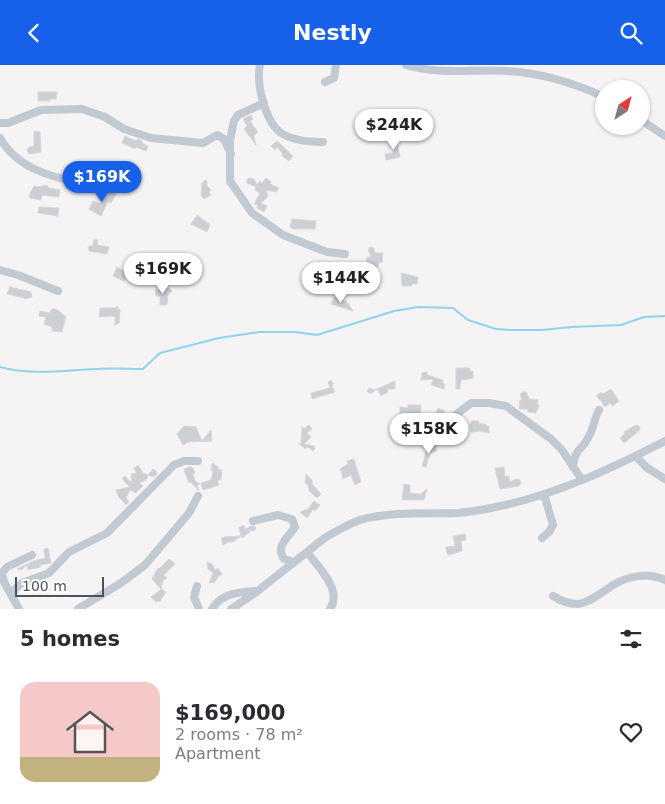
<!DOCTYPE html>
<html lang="en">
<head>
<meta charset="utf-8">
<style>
  :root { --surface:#fff; --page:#f2f2f3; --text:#2b2b33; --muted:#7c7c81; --line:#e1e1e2; --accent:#1761ea }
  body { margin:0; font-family:"DejaVu Sans",sans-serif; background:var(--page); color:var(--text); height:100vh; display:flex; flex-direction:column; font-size:19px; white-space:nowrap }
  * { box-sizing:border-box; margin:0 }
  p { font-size:16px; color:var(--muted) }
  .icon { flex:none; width:28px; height:28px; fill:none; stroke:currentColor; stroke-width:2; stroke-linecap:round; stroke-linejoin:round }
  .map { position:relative; height:544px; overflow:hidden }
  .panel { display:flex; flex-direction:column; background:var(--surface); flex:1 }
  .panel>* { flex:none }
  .needle { width:32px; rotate:36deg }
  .tools { position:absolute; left:595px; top:15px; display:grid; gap:10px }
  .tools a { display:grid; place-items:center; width:55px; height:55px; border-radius:50%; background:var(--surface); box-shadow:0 1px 4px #0004; font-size:25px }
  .scale { position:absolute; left:15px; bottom:12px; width:89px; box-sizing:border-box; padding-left:5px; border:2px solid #4a5461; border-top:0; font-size:14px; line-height:18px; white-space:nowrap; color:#4a5461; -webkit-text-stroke:4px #fff; paint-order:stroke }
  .price { position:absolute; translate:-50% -42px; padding:0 11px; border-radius:18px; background:#fff; color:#222; font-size:16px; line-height:32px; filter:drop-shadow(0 1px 2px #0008) }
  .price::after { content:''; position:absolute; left:50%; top:30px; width:15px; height:11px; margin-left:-8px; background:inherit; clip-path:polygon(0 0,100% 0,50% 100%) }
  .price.on { background:var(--accent); color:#fff }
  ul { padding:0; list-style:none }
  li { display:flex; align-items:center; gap:15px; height:125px; padding:0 20px }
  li+li { border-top:1px solid var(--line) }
  li span { display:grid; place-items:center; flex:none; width:140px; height:100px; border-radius:15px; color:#555 }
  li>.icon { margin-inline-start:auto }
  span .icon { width:60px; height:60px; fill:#fffc; stroke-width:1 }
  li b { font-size:21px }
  h2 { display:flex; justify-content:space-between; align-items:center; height:60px; padding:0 20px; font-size:21px }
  header { display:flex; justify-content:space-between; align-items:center; height:65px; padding:0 20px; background:var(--accent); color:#fff; font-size:22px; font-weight:600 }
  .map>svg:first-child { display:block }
</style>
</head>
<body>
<header><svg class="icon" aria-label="back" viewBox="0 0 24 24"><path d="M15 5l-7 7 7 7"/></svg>Nestly<svg class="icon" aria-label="search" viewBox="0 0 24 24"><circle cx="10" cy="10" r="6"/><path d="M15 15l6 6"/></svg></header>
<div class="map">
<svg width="665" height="544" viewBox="0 0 665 544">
  <rect width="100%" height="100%" fill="#f5f3f3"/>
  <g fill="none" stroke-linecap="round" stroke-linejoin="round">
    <path stroke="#8fd3ef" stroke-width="2" d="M0 302C33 311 63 305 96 304 112 303 128 304 143 304L160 288 219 273 259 267H295L317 270 394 246 418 242 453 243 468 255 496 264 511 265H542L571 262 621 260 644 252 665 251"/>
  </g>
  <path fill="#cdcfd5" stroke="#d7d8de" d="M38 27H57L56 34H50V36H38Z
    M251 50 253 54 250 56 258 67 254 71 256 80 244 64 247 61 243 54Z
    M34 66 40 67 41 87 29 89 27 85 29 82 34 81Z
    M125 71 136 76 138 74 142 76 143 79 148 81 146 86 136 82 135 84 122 78Z
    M396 73 400 92 386 95 385 89 393 88 392 74Z
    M277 76 293 91 289 96 282 91 283 89 277 82 275 85 271 81Z
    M250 113 254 114 257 120 259 116 262 118 266 113 271 117 270 119 279 123 276 127 266 125 268 132 261 138 267 141 264 147 257 143 258 140 254 139 260 128 255 125 256 122 247 118V114Z
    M205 115 207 116V121L211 125 209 127 211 130 204 134 201 131 202 118Z
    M43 120 48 121V123L60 125 59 132 42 130 41 135 30 133 29 130 34 121 43 122Z
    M108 125 116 129 111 138 108 136 101 151 89 144 93 136 100 139Z
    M39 142 59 143 58 151 38 148Z
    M197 150 210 160 207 167 191 159Z
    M292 154 316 156 315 164H292V163L290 162Z
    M94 174 98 175 97 180 109 182 107 189 89 186 88 182 93 180Z
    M371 182 374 183 375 188H383L382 198 379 197 378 202 372 201V205L366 204 367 192H371L368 184Z
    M117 202 128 209 132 208 138 212 131 213 126 212 124 216 113 211Z
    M401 208 418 212 417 219H412L411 221H402Z
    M10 222 31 227 32 232 24 234 25 233 7 229Z
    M169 223 172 226 168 230 167 240H160V231H156L155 225Z
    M334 232 347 237 353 246 331 239Z
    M117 241 120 245 119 258 115 260V251L99 252 100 243H116L117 245Z
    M52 244H56L66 252 62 267 52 266V262L44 259 46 252 39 251 40 246 49 248Z
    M456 303H470V306H473V313L461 315 460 324H456Z
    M427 307V310L443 315 442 318 445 319 444 324 431 320 433 314 421 315 422 308Z
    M331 315 333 318 332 323H333L335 327 312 334 311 328 330 323 328 317Z
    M395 316V324H387L388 327 381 331 378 325H375L371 329 367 326 369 323 375 325Z
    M611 324 619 336 612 341 610 338 605 342 602 339 603 338 596 331 601 327 603 329Z
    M524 326 527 328 529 334 538 335 537 340H539L536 348 528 347V344H519L520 335H522L520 329Z
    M408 340H421L420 361 413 360V357L400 355V342L408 343Z
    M438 343 445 346 438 362 431 360Z
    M472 356H479V359H486V361H489V368L480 366 471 367 470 359Z
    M309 360 312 364 307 368 311 372 304 379 314 381 315 384 313 386 308 382 305 384 298 378 301 379 302 361 304 364Z
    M638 360 640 363 639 366 624 378 620 373 625 369 624 367 634 361Z
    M184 361 196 362 202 376 211 365 212 376 188 377 183 380 177 369Z
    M436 380 437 386 430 388 426 402 422 401 427 384H429Z
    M354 394 361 417 355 420 351 410 342 414V408L340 404 348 399 347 396Z
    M212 398 217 401 219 405H222L221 415H217L219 420 203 425 201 418 211 415 213 408 211 404Z
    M138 400 143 408 148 410 153 404 156 406 157 409 154 412 148 410 146 415 139 418 143 421 136 428 130 425 126 433 129 437 126 440 118 431 116 425 130 422 122 414 125 411 132 418 131 409 137 408 134 403Z
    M190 402H192L194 405 195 408 193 409 195 416 200 419 197 420 199 426 191 417 189 418 185 408 184 404Z
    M504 402 505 412 509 411 510 417 516 414 520 415 521 418 519 421 500 424 495 403Z
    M306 409 312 415V419L321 429 317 433 309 426 308 420 305 418Z
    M404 419 410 420V428L421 429 427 424 424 435H402Z
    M314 436 320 440 315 446 313 444 307 453 300 447 308 444Z
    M243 460 246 464 251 461H255L256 463 254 466 248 465 250 467 242 473 241 471 233 477H228L223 480 221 474 224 472 241 471 239 463Z
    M465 469 466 475 461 476 462 486 449 490 447 489 446 482 455 481 453 471Z
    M48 483 51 498 40 500V502L28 505 27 500 21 505 17 504 33 496 45 493 44 484Z
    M169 494 175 499 164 510 167 513 163 516 161 524 166 527 160 536 156 537 151 532 161 524 152 514 158 503 159 504Z
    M207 497 212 499 215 505 218 503 222 509 218 512 215 517 209 518 213 508 208 504Z"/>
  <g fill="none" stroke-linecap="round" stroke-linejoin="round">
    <path stroke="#c1c9d2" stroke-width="8" d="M260 0C256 19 265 56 281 68 292 75 310 77 323 77
      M406 0C439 10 473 4 507 6 540 8 574 18 604 32
      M325 17 334 13 336 0
      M264 38 238 50 234 56 230 76V116L252 148 283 170 327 187 345 189
      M641 55 665 71
      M0 58H8L41 45 82 44 105 52 124 64 151 73 203 78 217 70 224 74 231 89
      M0 73C17 103 50 112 82 118
      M0 205 18 210 58 226
      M453 352 471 338H489L506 341 551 374 562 385 582 415
      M636 391 646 402 665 414
      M573 402C576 380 582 387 589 371 594 363 594 353 599 345
      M253 456 278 450 292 454 295 462C288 473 275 481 284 494L294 497
      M542 473 549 467 553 460 544 429
      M307 487C318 502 343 525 330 544
      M197 521 194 532 199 544
      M12 531 15 524 22 518 49 508 69 487 107 468 174 400 184 396H198
      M553 531C561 536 569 539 578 539 591 537 602 527 613 520 628 511 649 507 665 515
      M19 544 4 517 2 508 7 502 32 490
      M78 544 121 518 145 500 189 448 198 431
      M212 544C222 528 239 527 256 526
      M231 544 255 528 326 472C337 466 348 459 360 455 392 446 426 449 458 448 472 447 486 444 500 441 558 429 612 403 665 376"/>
  </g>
</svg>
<div class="tools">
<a><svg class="needle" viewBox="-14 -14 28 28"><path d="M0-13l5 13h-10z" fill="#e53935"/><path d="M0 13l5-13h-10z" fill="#7c7c81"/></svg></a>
</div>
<div class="scale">100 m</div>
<b class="price" style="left:394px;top:86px">$244K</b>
<b class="price on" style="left:102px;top:138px">$169K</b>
<b class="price" style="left:163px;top:230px">$169K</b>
<b class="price" style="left:341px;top:239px">$144K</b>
<b class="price" style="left:429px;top:390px">$158K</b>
</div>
<section class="panel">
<h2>5 homes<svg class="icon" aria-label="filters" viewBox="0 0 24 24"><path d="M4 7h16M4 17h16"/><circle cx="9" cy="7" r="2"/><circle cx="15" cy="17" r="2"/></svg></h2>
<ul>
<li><span style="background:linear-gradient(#f6c9c9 75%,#c2b280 0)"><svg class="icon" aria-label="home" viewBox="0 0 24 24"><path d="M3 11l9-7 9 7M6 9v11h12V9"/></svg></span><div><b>$169,000</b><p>2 rooms · 78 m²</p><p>Apartment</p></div><svg class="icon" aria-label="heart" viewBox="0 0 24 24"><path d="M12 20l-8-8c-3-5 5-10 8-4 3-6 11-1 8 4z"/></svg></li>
</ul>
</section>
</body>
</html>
